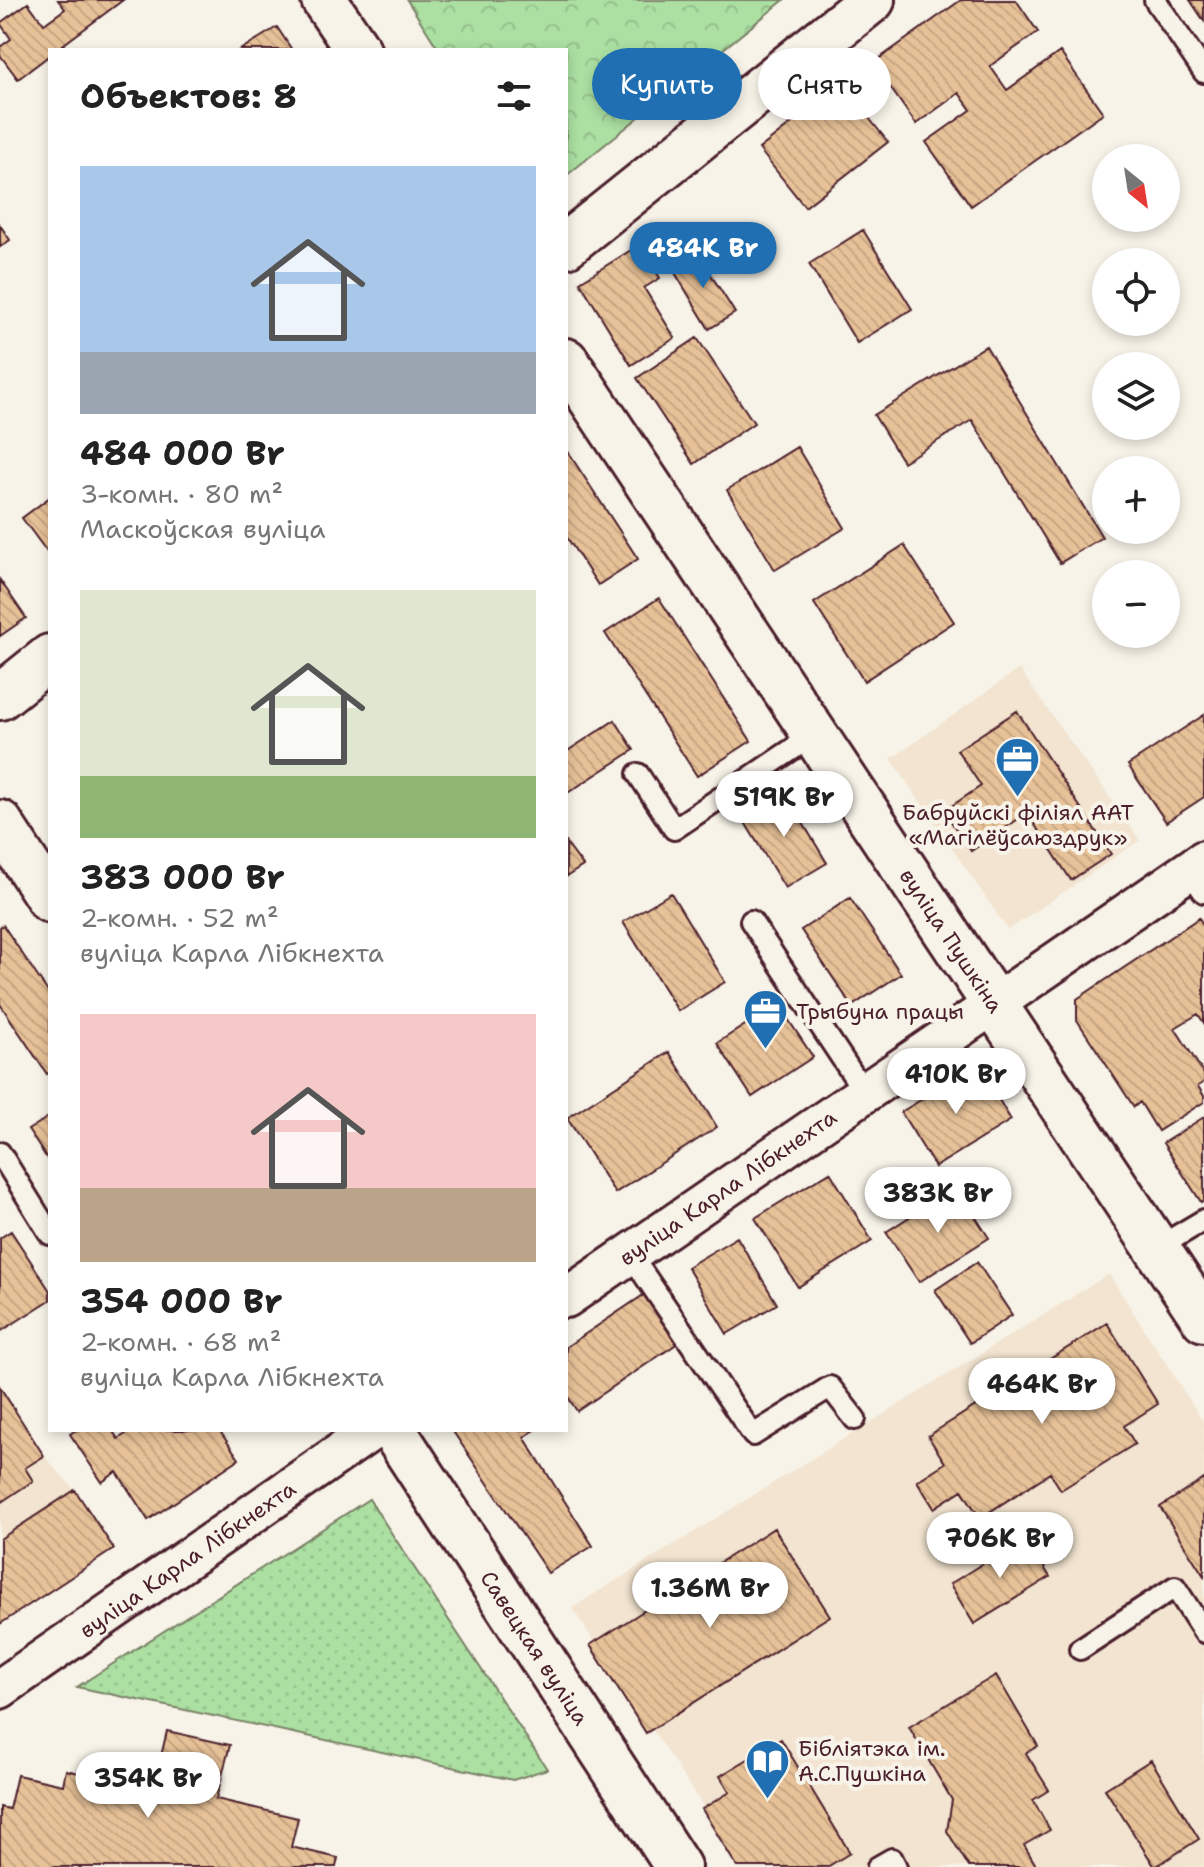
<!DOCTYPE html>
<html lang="ru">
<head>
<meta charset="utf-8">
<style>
  :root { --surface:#fff; --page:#f2f2f2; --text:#222; --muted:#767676; --accent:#1f6fb2 }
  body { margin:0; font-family:"Shantell Sans",sans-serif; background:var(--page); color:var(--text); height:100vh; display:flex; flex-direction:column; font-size:30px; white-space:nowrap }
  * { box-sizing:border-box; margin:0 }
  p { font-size:26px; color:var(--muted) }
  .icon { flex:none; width:44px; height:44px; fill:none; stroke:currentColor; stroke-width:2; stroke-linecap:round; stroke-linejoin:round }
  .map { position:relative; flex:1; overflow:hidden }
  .drawer { position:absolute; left:48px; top:48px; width:520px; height:1384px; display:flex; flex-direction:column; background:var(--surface); border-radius:0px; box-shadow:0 4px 12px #0003 }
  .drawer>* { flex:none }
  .banner { position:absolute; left:592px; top:48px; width:492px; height:72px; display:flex; gap:16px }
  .needle { width:52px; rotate:150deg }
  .fabs { position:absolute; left:1092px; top:144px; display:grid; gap:16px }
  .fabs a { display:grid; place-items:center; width:88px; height:88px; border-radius:50%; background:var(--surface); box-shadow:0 4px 12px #0003; font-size:40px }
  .price { position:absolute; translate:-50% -68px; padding:0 18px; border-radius:28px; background:#fff; color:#222; font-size:26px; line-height:52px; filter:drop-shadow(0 2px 4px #0008) }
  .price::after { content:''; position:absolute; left:50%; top:48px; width:24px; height:18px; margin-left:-12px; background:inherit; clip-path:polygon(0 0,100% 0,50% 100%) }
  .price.on { background:var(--accent); color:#fff }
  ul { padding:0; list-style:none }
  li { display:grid; align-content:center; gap:16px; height:424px; padding:0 32px }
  li span { display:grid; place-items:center; height:248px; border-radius:0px; color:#555 }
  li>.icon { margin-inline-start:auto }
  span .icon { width:144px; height:144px; fill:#fffc; stroke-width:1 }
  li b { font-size:34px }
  h2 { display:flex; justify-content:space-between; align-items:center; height:96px; padding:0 32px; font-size:34px }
  .pill { padding:0 28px; border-radius:36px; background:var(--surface); box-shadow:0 4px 12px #0003; font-size:28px; line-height:72px }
  .pill.on { background:var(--accent); color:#fff }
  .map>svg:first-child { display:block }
</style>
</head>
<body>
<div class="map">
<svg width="1204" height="1867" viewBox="0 0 1204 1867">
  <defs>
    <pattern id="grass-dots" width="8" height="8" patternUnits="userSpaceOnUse" patternTransform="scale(2)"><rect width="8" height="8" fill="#abe0a2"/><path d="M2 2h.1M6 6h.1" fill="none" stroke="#95c08c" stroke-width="1.8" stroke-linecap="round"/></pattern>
    <pattern id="forest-crowns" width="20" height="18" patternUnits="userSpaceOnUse" patternTransform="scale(2)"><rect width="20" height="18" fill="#abe0a2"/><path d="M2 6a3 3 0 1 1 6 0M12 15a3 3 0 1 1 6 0" fill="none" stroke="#95c08c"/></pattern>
    <pattern id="building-back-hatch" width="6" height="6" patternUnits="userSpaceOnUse" patternTransform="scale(2)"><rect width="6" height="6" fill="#e7c298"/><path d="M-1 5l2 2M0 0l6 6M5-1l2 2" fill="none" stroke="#c8a683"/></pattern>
  </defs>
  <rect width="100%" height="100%" fill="#f7f3e8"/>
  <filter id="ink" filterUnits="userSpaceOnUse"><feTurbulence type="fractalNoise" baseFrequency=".0125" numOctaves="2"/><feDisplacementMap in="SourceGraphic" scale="16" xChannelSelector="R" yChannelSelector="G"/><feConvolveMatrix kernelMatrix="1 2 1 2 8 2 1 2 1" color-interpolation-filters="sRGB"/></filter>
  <g filter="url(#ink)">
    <path fill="#f2e4d0" d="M1019 669 1140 840 1008 930 891 759Z
      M1109 1274 1204 1423V1867H743L572 1608Z
      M0 1387 44 1456 75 1490 114 1549 0 1624Z"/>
    <path fill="url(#grass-dots)" stroke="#7a8066" stroke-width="2" d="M369 1499 547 1769 513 1780 77 1687Z"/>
    <path fill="url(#forest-crowns)" stroke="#7a8066" stroke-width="2" d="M407 0H784L566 176V50H439Z"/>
    <path fill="url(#building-back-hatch)" stroke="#4a1f2b" stroke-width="2" d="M58 0H123L56 50H50V55L18 79 0 55V47L11 39 0 23 28 3 44 24 65 9Z
      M961 0H1016L1038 32 990 66 1007 90 1060 52 1103 113 971 206 926 142 971 110 959 93 916 124 873 63Z
      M1190 0H1204V21Z
      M277 27 292 50H240Z
      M842 84 888 142 805 207 759 149Z
      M0 225 10 240 0 247Z
      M863 230 912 309 857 343 809 264Z
      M639 245 660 278 644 288 675 338 631 365 580 282Z
      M696 251 735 313 709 329 671 266Z
      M697 338 754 423 694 464 637 378Z
      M986 346 1102 537 1060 563 972 420 903 462 874 415Z
      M797 447 845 528 775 570 727 490Z
      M566 449 638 559 598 585 566 536Z
      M50 497V556L22 518Z
      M904 545 954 622 864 681 814 603Z
      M0 580 26 618 0 636Z
      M659 598 751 741 697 776 605 633Z
      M1017 711 1111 854 1071 880 1027 813 971 851 944 811 981 786 957 750Z
      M1204 715V797L1166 822 1128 765Z
      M615 720 634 750 566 794V752Z
      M783 790 827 863 785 888 741 816Z
      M566 843 583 866 566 877Z
      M671 893 725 982 678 1011 623 922Z
      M850 898 901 974 852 1006 801 930Z
      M1199 918 1204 926V1023L1198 1014 1175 1028 1204 1074V1082L1198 1086 1204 1096V1102L1158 1131 1140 1102 1134 1107 1077 1020V999Z
      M3 925 50 995V1072L47 1074 0 1004V927Z
      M778 1004 813 1057 752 1097 717 1043Z
      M669 1052 717 1127 615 1193 567 1118Z
      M978 1065 1011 1120 935 1167 901 1112Z
      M50 1116V1163L28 1130Z
      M1204 1117V1200L1201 1202 1163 1143Z
      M830 1172 872 1241 798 1287 755 1218Z
      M956 1187 989 1238 919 1282 886 1232Z
      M11 1231 50 1291V1300L0 1332V1238Z
      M737 1237 777 1304 727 1334 687 1267Z
      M977 1262 1012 1315 970 1343 935 1290Z
      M645 1294 678 1343 577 1411 566 1394V1347Z
      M1107 1323 1158 1404 1124 1426 1135 1444 1061 1490 1050 1473 980 1518 962 1490 934 1508 917 1481 945 1463 928 1436Z
      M0 1387 44 1456 25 1468 33 1481 0 1503Z
      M76 1430H112L118 1439 132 1430H219L239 1459 148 1520 117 1472 102 1482 70 1434Z
      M452 1430H535L524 1437 593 1546 548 1573Z
      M1204 1479V1576L1160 1507Z
      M75 1490 114 1549 0 1624V1539Z
      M774 1528 830 1616 646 1733 590 1645Z
      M1025 1537 1050 1577 974 1624 950 1584Z
      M996 1675 1038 1746 1026 1753 1049 1790 1033 1800 1050 1830 1024 1845 1037 1867H969L947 1831 952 1800 909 1727Z
      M167 1731 230 1745 216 1799 298 1818 291 1847 338 1858 336 1867H0V1807L9 1809 17 1775 63 1785 66 1770 153 1790Z
      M781 1739 850 1853 827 1867H737L702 1809 730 1792 720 1776Z
      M1151 1760 1199 1839 1155 1867 1105 1789Z"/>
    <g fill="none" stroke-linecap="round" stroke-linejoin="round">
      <defs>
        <path id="service" d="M1155 0 1204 72
          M638 774 674 829 815 734
          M1189 870 1204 892
          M751 921 865 1093
          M0 1153 50 1234
          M1157 1248 1204 1220
          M630 1254 753 1435 830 1387 855 1419
          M1080 1649 1175 1587 1204 1632
          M878 1867 892 1859 896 1867"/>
        <g id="minor">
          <path id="s1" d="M566 1298 1204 860"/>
          <path id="s2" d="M0 1689 373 1430"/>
        </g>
        <g id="tertiary">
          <path d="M566 245 872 0"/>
          <path d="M0 697 50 657"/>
          <path d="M0 823 50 900"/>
          <path id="s3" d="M393 1430 678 1867"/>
        </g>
        <g id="secondary">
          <path d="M324 0 358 50"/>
          <path id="s4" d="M566 361 1204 1319"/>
        </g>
      </defs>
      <use href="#service" stroke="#4a1f2b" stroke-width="26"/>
      <use href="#minor" stroke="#4a1f2b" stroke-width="44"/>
      <use href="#tertiary" stroke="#4a1f2b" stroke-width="50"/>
      <use href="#secondary" stroke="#4a1f2b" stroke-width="50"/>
      <use href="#service" stroke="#f7f3e8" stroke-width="20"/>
      <use href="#minor" stroke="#f7f3e8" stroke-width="38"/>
      <use href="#tertiary" stroke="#f7f3e8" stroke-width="44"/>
      <use href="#secondary" stroke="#f7f3e8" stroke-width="44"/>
    </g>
  </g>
  <defs>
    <symbol id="office-pin" viewBox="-11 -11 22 30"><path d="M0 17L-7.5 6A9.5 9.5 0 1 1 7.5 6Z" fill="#1f6fb2" stroke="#f7f3e8"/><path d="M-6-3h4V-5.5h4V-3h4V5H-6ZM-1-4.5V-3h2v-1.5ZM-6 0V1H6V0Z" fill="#fff"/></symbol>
    <symbol id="library-pin" viewBox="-11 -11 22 30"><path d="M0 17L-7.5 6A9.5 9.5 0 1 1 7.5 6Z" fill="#1f6fb2" stroke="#f7f3e8"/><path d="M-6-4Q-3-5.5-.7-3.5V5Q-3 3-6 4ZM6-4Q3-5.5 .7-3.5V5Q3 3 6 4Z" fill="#fff"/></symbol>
  </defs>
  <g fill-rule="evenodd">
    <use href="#office-pin" x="992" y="734" width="51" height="69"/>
    <use href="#office-pin" x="740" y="986" width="51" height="69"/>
    <use href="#library-pin" x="742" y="1736" width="51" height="69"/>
  </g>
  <g text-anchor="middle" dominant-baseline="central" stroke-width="8" stroke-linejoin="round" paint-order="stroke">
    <g font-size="22" fill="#4a1f2b" stroke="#f7f3e8" text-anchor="start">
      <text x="1018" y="812" text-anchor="middle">Бабруйскі філіял ААТ<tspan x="1018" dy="25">«Магілёўсаюздрук»</tspan></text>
      <text x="796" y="1011">Трыбуна працы</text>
      <text x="798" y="1748">Бібліятэка ім.<tspan x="798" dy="25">А.С.Пушкіна</tspan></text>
    </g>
    <g font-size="22" fill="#4a1f2b" stroke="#f7f3e8">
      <text stroke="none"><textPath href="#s4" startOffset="696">вуліца Пушкіна</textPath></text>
      <text stroke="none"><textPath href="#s1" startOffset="196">вуліца Карла Лібкнехта</textPath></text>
      <text stroke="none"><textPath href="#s2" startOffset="228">вуліца Карла Лібкнехта</textPath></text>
      <text stroke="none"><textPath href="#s3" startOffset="260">Савецкая вуліца</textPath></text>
    </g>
  </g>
</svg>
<div class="fabs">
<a><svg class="needle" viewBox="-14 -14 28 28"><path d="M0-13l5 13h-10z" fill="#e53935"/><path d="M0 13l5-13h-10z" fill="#767676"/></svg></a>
<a><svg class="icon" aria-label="locate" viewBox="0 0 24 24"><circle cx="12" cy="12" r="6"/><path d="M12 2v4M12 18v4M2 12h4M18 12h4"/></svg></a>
<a><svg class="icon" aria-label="layers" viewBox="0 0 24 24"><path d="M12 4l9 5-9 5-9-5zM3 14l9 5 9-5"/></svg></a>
<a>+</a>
<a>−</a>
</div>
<b class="price on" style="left:703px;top:290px">484K Br</b>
<b class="price" style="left:784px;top:839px">519K Br</b>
<b class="price" style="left:956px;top:1116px">410K Br</b>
<b class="price" style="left:938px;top:1235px">383K Br</b>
<b class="price" style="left:1042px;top:1426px">464K Br</b>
<b class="price" style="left:1000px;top:1580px">706K Br</b>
<b class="price" style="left:710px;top:1630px">1.36M Br</b>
<b class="price" style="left:148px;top:1820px">354K Br</b>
<div class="banner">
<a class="pill on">Купить</a>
<a class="pill">Снять</a>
</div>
<section class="drawer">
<h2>Объектов: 8<svg class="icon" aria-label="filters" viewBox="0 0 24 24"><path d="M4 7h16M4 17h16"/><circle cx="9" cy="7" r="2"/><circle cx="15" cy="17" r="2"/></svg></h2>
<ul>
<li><span style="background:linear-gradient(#a9c7e8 75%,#9aa5b1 0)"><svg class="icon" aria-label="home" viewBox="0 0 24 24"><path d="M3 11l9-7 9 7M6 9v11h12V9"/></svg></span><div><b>484 000 Br</b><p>3-комн. · 80 m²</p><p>Маскоўская вуліца</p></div></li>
<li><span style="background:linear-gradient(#dfe7d0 75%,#8fb573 0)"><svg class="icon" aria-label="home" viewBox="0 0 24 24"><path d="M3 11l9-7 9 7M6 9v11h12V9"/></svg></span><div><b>383 000 Br</b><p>2-комн. · 52 m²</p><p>вуліца Карла Лібкнехта</p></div></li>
<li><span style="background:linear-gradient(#f6c9c9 70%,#b9a48a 0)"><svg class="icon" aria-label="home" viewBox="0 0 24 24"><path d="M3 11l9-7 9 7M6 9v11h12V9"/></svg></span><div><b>354 000 Br</b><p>2-комн. · 68 m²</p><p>вуліца Карла Лібкнехта</p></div></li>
</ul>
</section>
</div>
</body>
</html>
